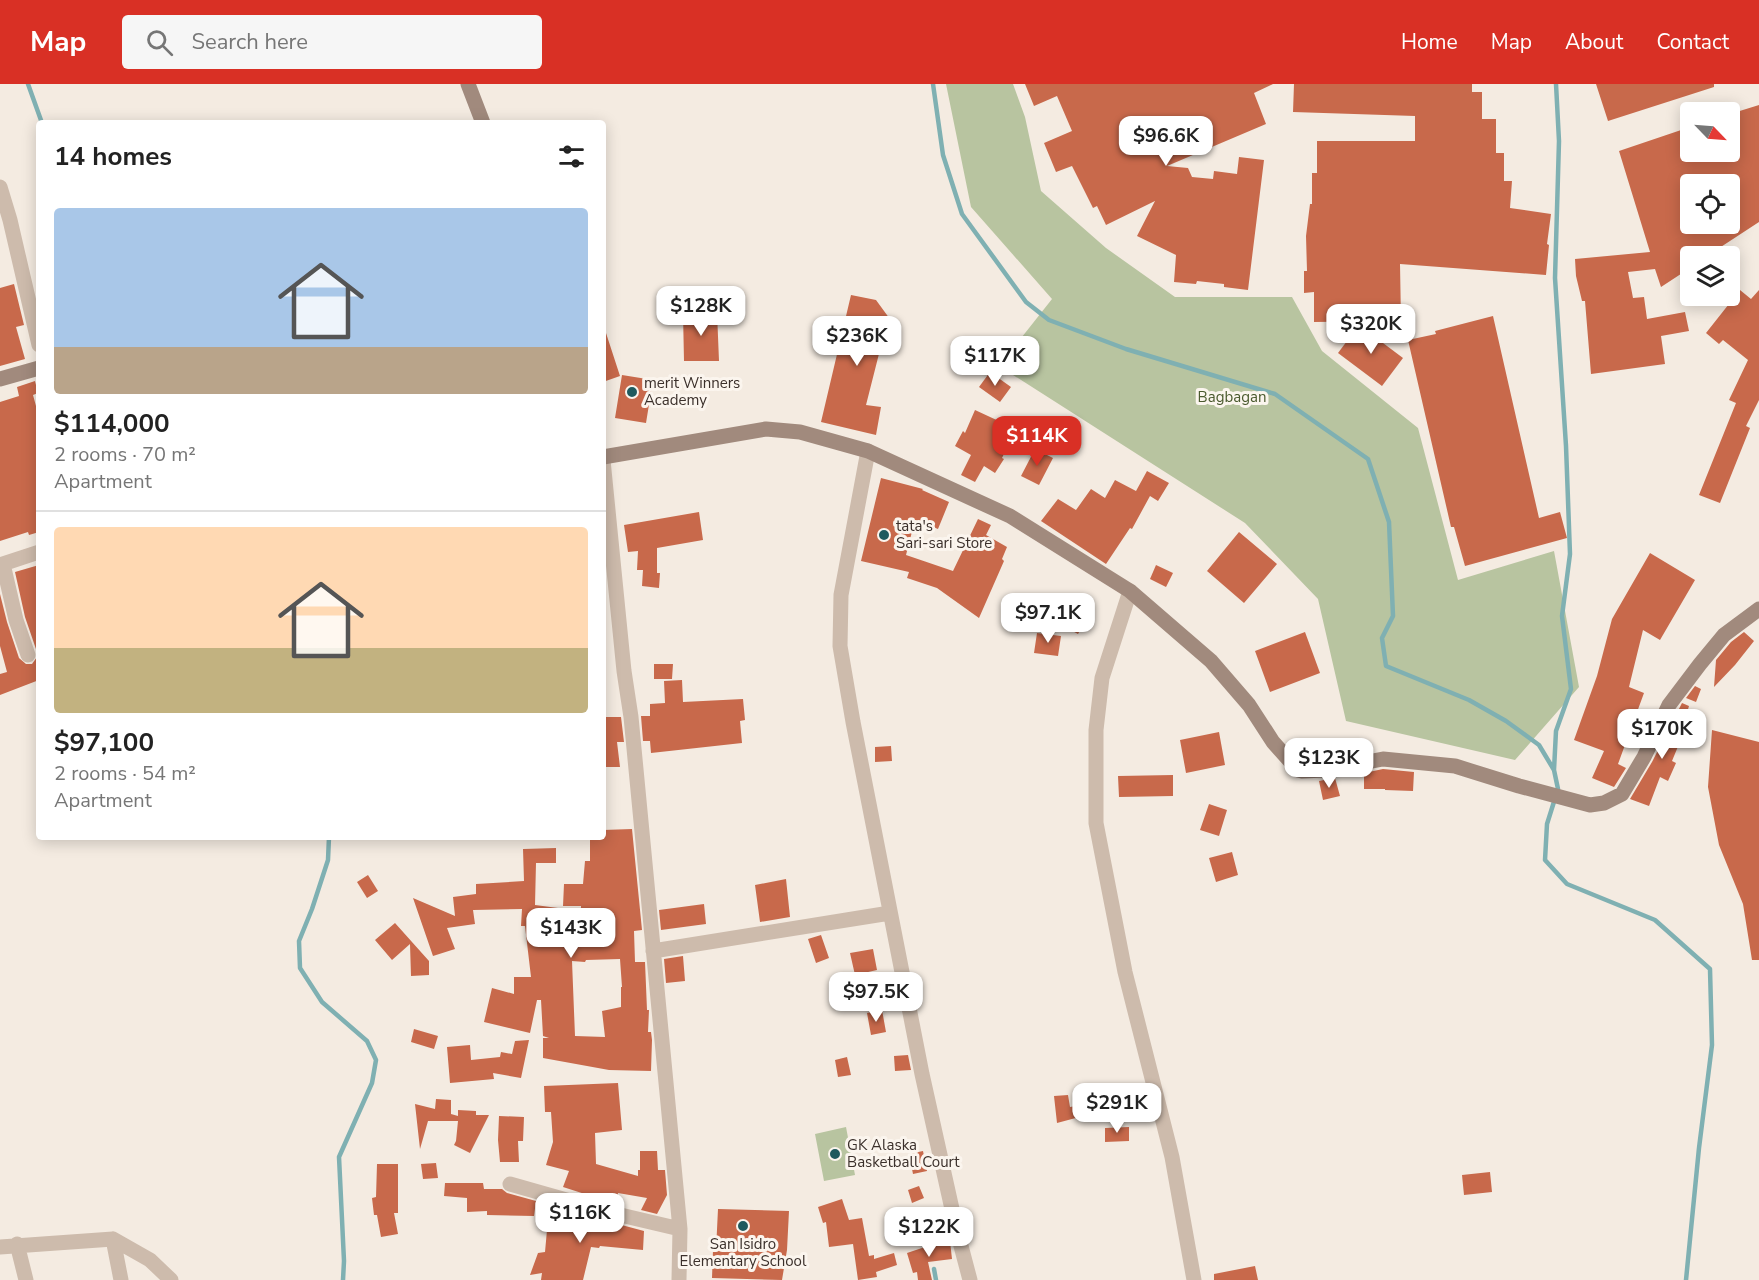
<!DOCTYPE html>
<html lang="en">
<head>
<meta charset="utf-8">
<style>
  :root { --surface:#fff; --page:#f6f6f6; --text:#222; --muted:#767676; --line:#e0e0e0; --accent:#d93025 }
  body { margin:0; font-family:"Nunito Sans",sans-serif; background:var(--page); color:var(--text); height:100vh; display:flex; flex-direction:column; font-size:22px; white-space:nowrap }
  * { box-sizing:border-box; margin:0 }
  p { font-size:20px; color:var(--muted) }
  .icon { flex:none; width:33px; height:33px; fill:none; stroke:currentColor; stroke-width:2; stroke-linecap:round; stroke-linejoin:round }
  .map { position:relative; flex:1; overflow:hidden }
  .panel { position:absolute; left:36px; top:36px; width:570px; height:720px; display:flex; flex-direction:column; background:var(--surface); border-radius:6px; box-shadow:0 3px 15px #0003 }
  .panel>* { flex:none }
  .needle { width:39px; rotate:115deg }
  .buttons { position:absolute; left:1680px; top:18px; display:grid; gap:12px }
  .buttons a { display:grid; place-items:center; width:60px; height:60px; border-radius:6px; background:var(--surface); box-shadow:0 3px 15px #0003; font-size:30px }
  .price { position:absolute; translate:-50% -51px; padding:0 14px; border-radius:12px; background:#fff; color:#222; font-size:20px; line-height:39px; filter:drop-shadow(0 2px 3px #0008) }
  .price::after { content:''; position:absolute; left:50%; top:36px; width:18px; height:14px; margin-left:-9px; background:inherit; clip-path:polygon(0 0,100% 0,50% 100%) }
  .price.current { background:var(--accent); color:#fff }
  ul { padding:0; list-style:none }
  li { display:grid; align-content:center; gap:12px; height:318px; padding:0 18px }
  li+li { border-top:2px solid var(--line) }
  li span { display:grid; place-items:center; height:186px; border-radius:6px; color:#555 }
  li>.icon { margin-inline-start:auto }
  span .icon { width:108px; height:108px; fill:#fffc; stroke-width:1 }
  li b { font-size:26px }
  h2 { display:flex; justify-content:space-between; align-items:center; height:72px; padding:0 18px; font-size:26px }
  header { display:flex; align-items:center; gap:36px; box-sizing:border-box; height:84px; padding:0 30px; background:var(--accent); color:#fff }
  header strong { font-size:28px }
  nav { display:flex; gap:33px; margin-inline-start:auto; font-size:21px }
  .search { width:420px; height:54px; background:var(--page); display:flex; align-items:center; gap:15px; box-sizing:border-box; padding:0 21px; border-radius:6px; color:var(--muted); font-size:22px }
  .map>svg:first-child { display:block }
</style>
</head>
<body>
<header>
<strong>Map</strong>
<div class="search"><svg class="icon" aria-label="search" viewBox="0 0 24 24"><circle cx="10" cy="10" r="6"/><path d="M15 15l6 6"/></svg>Search here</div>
<nav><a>Home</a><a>Map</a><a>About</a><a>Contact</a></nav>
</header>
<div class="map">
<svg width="1759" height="1196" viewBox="0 0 1759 1196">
  <rect width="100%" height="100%" fill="#f4ebe1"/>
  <path fill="#b8c4a0" d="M946 0H1013L1025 33 1041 107 1106 164 1175 213H1292L1322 267 1418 344 1458 496 1554 467 1579 603 1515 676 1346 637 1318 515 1245 439 999 282 1052 215 971 123Z
    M846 1043 855 1091 824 1097 815 1050Z"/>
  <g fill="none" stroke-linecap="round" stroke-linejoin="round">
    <path stroke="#7fb0b2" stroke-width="4.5" d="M28 0 42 39
      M933 0 943 71 962 130 1026 218 1049 236 1126 265 1275 310 1368 375 1389 438 1393 532 1382 554 1386 582 1469 616 1506 637 1539 661 1554 686
      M1556 0 1559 57 1555 194 1566 362 1570 470 1562 532 1571 605 1556 647 1554 686 1558 705 1547 740 1545 776 1567 800 1655 836 1710 885 1712 961 1699 1064 1686 1196
      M329 753 328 776 312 825 299 857 300 884 322 918 367 957 376 976 372 999 339 1073 344 1177 343 1196
      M934 1185 936 1196"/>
  </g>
  <path fill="#c8694b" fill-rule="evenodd" d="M1025 0H1273L1254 9 1266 40 1167 82 1188 84 1192 93 1213 95 1214 87 1237 90 1239 73 1264 76 1248 206 1224 203V200L1197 197 1196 200 1174 198 1176 171 1137 152 1155 117 1106 141 1097 122 1093 124 1072 82 1056 88 1044 59 1072 47 1057 12 1034 22Z
    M1294 0H1472V8H1482V35H1496V69H1504V97H1512L1510 124 1551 130 1547 160 1549 161 1546 191 1400 180 1401 237 1314 238V208L1304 209V187H1307L1306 152 1310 120H1312V89H1317V57H1415V32L1293 28Z
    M1596 0H1714V3L1608 37Z
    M1759 21V138L1707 172H1690V184L1661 203 1655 185 1628 188 1633 214 1644 213 1647 235 1685 228 1689 247 1661 252 1665 280 1591 290 1585 217H1582L1576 192 1575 175 1650 168 1619 67 1690 43V68H1730V30ZM1690 100H1730V140H1690Z
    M14 200 24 241 16 243 25 275 0 282V204Z
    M1740 206 1751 215 1759 206V316L1746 342 1750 344 1720 419 1699 411 1736 319 1729 316 1748 276 1723 256 1719 260 1706 249Z
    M851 211 876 216 895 242 883 254 866 321 881 323 876 351 821 338Z
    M717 228 719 277H684L683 229Z
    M1493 232 1539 434 1560 428 1567 454 1465 482 1454 443H1451L1408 256 1436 250 1435 247Z
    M1359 241 1403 274 1382 302 1338 269Z
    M603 249H606L620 292 603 298Z
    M990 288 1011 303 1000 318 979 303Z
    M622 291 653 296 646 339 615 334Z
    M35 297 38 309 33 311 39 333V448L29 451 28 448 0 457V318L19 312 17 303Z
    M975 326 1016 345 1002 374 1004 375 995 389 984 382 975 398 961 391 971 371 955 362 963 347 965 349Z
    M1035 365 1053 374 1039 401 1021 392Z
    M1147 387 1169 399 1158 417 1150 412 1132 445 1130 444 1106 480 1041 437 1058 415 1076 426 1091 405 1105 414 1115 396 1136 407Z
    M881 394 923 405 922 406 949 418 938 445 915 436 906 471 953 487 978 435 991 441 986 451 1007 463 1002 475 1004 477 979 534 937 504 907 494 909 488 861 477Z
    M699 428 703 456 657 464V489H660L659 504 642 502 643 486H637L638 467 628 468 624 441Z
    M1239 448 1277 480 1244 519 1207 487Z
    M1650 469 1695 496 1660 556 1643 546 1629 603 1644 609 1618 680 1626 684 1614 703 1592 694 1604 667 1574 656 1597 592 1612 535Z
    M39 481V596L0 611V590L7 588 0 562V510L7 538 19 574 26 580H32L37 573V568L25 533 15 488Z
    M1156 481 1173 489 1166 503 1150 495Z
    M1076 521 1090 528 1078 550 1065 543Z
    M1305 548 1320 589 1270 608 1255 567Z
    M1744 548 1754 557 1735 581 1714 603 1716 576 1731 558Z
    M1037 549 1061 552 1058 572 1034 569Z
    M654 580H673L672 595H654Z
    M682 596 683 618 743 615 745 636 740 637 742 659 651 669 650 657H643L641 632H650V620L665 619 664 597Z
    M1695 602 1701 605 1696 618 1686 614Z
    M1682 619 1689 622 1683 642 1686 643 1672 677 1676 679 1668 697 1660 693 1649 722 1630 715 1652 678Z
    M603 633H621L624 658H617L620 683H603Z
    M1712 646 1759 658V876H1752L1743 820 1719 761 1708 703Z
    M1219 648 1225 681 1186 689 1180 656Z
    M891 662 892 677 875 678V663Z
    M1383 685 1414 688 1413 707 1385 706V705H1364V689Z
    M1173 691V712L1119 713 1118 692Z
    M1335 694 1340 712 1323 716 1319 697Z
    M1209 720 1227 726 1219 752 1200 746Z
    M632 745 642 846 634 847 635 878H645L647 926H649L648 948H651L652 956 651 987 609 986 543 974V954H549L543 952 541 916H537L530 949 484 938 492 904 514 910V893H531L525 842H521L522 825 473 826 475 840 447 844 455 865 433 872 413 814 455 832 453 813 476 810V800L524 797 523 765 556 764V779H536L535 821 558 824 553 859 580 862 581 822H563L564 800H583L585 777H590V753H603V746ZM620 875 622 903H621V923L602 927 605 953 575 952 572 877 585 878 586 876Z
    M1232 768 1238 791 1216 798 1209 774Z
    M368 791 378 807 367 814 357 798Z
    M786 795 790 833 760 838 755 801Z
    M704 820 706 840 661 846 659 826Z
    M395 839 429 877V891L411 892 410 860 392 876 375 856Z
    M821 851 829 874 816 879 808 855Z
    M873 865 877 886 855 891 850 869Z
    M683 872 685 897 666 899 664 875Z
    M882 926 886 948 871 951 867 929Z
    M414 945 438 952 434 965 411 958Z
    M529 956 521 994 493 989 494 995 450 999 447 963 470 961 471 976 500 973 501 968 512 970 515 957Z
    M908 971 911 986 895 987 894 972Z
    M847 973 851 991 838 993 835 976Z
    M618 999 622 1046 595 1049 596 1080 638 1092V1086H640V1067H657L658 1086H665L667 1111 657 1130 641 1126 647 1114 618 1109 616 1120 563 1103 569 1087 546 1081 553 1058 551 1028H545L544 1002Z
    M1068 1011 1070 1023 1111 1016 1113 1024 1057 1039 1054 1012Z
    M436 1015 451 1016V1030L458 1032V1026L476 1027V1031H489L470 1069 454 1061 456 1057 458 1037H428L420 1065 415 1020 435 1025Z
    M499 1032 524 1033 523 1057H518L519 1078H500L498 1056Z
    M1129 1043V1057L1105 1058V1044Z
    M923 1067 927 1087 913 1090 909 1070Z
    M436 1079 438 1094 423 1095 421 1080Z
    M377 1080H398V1129H394L398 1150 381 1153 377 1131H374L372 1114 376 1113Z
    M1490 1088 1492 1108 1464 1111 1462 1091Z
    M445 1099H483L484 1105H502L507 1109 536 1117 534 1132 487 1131V1127L467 1128V1114L444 1112Z
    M919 1102 924 1114 912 1119 908 1106Z
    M842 1115 849 1136 862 1134 869 1172 874 1171V1175L894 1169 897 1181 876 1188 877 1193 858 1196 853 1160 829 1163 826 1138 823 1139 818 1123Z
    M718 1125 789 1127 787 1166 782 1196 712 1194 713 1166H716Z
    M554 1127 573 1128 644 1147 643 1166 600 1162 599 1164 591 1163 583 1196H541L542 1189 530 1191 538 1169 545 1168 547 1146Z
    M950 1157 952 1175 928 1178 932 1196H918L917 1188 913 1189 907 1169 931 1161V1158Z
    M1255 1182 1258 1196H1214V1190Z"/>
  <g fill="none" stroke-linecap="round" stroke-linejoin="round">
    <path stroke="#cdbbac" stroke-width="15" d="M0 103 10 136 39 261
      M868 367 841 511 840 562 853 638 922 990 956 1143 970 1196
      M603 376 624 587 631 633 680 1145 679 1196
      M3 480 16 536 28 571
      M0 481 39 468
      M1130 507 1102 594 1096 646V739L1125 888 1172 1073 1194 1196
      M653 867 890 829
      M510 1100 612 1129 680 1145
      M113 1155 121 1196
      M17 1160 26 1196
      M0 1163 113 1155 150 1176 171 1196"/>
    <path stroke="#a18a7d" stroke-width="15" d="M468 0 483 39
      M0 295 39 284
      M603 373 766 345 800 348 868 367 1010 432 1130 507 1211 577 1249 621 1273 658 1298 686 1302 687 1325 686 1383 675 1455 682 1519 702 1590 721 1604 719 1622 710 1644 673 1669 621 1700 580 1724 551 1759 525"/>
  </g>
  <g fill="#1f5a5e" stroke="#fbf5ee" stroke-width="2">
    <circle cx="632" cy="308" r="6"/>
    <circle cx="884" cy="451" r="6"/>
    <circle cx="835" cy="1070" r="6"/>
    <circle cx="743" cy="1142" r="6"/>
  </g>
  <g text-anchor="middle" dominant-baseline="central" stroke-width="6" stroke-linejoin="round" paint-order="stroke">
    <g font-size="15" fill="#3b302b" stroke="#fbf5ee" text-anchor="start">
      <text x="644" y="299">merit Winners<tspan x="644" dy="17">Academy</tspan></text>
      <text x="896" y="442">tata's<tspan x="896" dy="17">Sari-sari Store</tspan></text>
      <text x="847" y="1061">GK Alaska<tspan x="847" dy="17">Basketball Court</tspan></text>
      <text x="743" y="1160" text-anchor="middle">San Isidro<tspan x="743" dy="17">Elementary School</tspan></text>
    </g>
    <g font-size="15" fill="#4a5a2e" stroke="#fbf5ee">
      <text x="1232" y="313">Bagbagan</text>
    </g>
  </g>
</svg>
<div class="buttons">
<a><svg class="needle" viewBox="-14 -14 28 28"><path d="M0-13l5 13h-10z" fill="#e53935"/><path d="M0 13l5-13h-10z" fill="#767676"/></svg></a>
<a><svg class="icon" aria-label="locate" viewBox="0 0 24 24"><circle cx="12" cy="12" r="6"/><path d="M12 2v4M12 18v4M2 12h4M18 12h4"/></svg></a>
<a><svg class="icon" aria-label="layers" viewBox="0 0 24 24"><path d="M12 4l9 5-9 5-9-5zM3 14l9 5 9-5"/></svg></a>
</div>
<b class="price" style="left:1166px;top:83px">$96.6K</b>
<b class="price" style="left:701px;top:253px">$128K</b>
<b class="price" style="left:1371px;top:271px">$320K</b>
<b class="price" style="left:857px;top:283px">$236K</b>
<b class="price" style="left:995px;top:303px">$117K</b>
<b class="price current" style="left:1037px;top:383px">$114K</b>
<b class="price" style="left:1048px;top:560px">$97.1K</b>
<b class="price" style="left:1662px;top:676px">$170K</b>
<b class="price" style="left:1329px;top:705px">$123K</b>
<b class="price" style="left:571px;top:875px">$143K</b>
<b class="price" style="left:876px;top:939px">$97.5K</b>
<b class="price" style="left:1117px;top:1050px">$291K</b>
<b class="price" style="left:580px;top:1160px">$116K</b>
<b class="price" style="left:929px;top:1174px">$122K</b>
<section class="panel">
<h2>14 homes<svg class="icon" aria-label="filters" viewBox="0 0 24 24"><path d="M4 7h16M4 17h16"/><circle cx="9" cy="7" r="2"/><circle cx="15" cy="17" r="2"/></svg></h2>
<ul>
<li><span style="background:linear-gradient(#a9c7e8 75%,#b9a48a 0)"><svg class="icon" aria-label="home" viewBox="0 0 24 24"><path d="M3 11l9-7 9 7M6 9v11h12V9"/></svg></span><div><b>$114,000</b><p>2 rooms · 70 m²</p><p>Apartment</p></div></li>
<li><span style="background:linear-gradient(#ffd9b3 65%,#c2b280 0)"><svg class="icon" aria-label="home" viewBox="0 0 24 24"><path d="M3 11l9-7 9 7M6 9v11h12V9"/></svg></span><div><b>$97,100</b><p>2 rooms · 54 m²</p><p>Apartment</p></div></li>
</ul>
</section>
</div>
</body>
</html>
